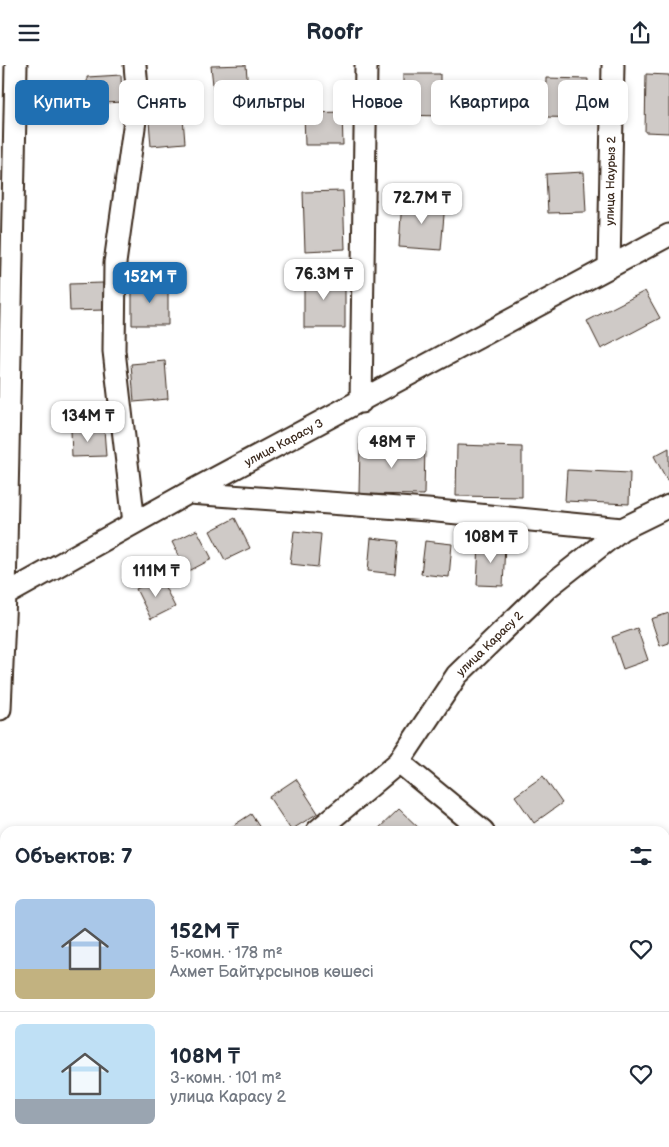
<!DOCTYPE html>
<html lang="ru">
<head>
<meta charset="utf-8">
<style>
  :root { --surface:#fff; --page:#f2f2f3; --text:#1f2937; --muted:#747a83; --line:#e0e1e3; --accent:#1f6fb2 }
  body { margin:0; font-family:"Balsamiq Sans",sans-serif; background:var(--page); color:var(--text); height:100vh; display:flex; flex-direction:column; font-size:19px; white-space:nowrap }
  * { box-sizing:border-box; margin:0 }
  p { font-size:16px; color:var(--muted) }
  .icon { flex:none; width:28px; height:28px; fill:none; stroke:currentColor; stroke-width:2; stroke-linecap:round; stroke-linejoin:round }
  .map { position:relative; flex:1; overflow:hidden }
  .details { position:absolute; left:0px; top:761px; width:670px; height:321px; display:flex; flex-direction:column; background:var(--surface); border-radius:15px 15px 0 0; box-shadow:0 2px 8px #0003 }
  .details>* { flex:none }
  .guide { position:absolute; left:15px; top:15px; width:640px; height:45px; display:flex; gap:10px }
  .price { position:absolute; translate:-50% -42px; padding:0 11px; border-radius:10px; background:#fff; color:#222; font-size:16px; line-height:32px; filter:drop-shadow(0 1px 2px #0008) }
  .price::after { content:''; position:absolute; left:50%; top:30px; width:15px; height:11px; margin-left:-8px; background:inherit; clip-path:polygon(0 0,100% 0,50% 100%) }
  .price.current { background:var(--accent); color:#fff }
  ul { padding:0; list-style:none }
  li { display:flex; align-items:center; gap:15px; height:125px; padding:0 15px }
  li+li { border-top:1px solid var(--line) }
  li span { display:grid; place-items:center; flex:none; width:140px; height:100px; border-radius:8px; color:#555 }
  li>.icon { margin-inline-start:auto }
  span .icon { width:60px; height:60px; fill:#fffc; stroke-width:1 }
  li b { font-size:21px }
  h2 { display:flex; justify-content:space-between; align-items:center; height:60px; padding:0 15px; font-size:21px }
  .chip { padding:0 18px; border-radius:8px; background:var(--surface); box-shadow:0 2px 8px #0003; font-size:18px; line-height:45px }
  .chip.current { background:var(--accent); color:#fff }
  header { display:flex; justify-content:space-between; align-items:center; height:65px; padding:0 15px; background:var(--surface); font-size:22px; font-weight:700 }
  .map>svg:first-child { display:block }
</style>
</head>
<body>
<header><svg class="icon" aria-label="menu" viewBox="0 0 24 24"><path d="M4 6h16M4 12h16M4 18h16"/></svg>Roofr<svg class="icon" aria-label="share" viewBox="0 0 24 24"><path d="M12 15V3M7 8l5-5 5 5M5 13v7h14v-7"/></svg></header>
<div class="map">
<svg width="669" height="1082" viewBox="0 0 669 1082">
  <rect width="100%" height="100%" fill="#fff"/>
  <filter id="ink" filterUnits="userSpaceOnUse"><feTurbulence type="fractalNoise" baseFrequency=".02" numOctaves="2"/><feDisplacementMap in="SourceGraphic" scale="10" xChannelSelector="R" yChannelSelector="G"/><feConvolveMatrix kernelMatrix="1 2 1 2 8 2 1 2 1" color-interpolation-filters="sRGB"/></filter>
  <g filter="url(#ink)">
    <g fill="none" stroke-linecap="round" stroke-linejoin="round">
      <path stroke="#887e77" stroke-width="6" d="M665 948 669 951"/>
    </g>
    <path fill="#cfcac7" stroke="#3b2a1e" d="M246 0 249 36 215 39 211 1Z
      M403 9H440V51L403 50Z
      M646 9 669 10V68L645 67Z
      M121 10 122 37 88 39 87 12Z
      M546 13 588 14 587 53 545 52Z
      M182 40 185 78 151 81 148 43Z
      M342 47 343 80H305L304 48Z
      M584 107 586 147 548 148 546 109Z
      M343 126 345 184 305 186 303 127Z
      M402 134 445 138 441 185 399 182Z
      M304 209H345V263H304Z
      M132 217 168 218V260H132Z
      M103 218 104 245 70 246 69 219Z
      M645 226 660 253 601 284 587 256Z
      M165 296 168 334 134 337 131 299Z
      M104 364 106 391 72 392 71 365Z
      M360 379 425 380 424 430 359 429Z
      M457 380 522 382V432L456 431Z
      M669 383V416L668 417 654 391Z
      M567 405 630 408 629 439 565 436Z
      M235 453 250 483 225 495 210 466Z
      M197 465 212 494 187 507 172 477Z
      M294 466 321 469 318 502 290 499Z
      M371 473 398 476 395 509 368 506Z
      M425 476 452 479 449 512 421 509Z
      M479 478 505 479 503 521 477 520Z
      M160 512 175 542 151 554 136 524Z
      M669 548V578L660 581 651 554Z
      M637 563 648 595 623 604 612 572Z
      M543 711 562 738 534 758 515 731Z
      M296 714 318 748 291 765 269 732Z
      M399 744 422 766H376Z
      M251 749 262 766H225Z
      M669 817V849L668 850 665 843V818Z"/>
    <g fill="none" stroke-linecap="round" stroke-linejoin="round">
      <defs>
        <path id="minor" d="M609 202 613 0
          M361 337 366 0
          M189 428 427 445 622 464
          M134 458 114 286 115 198 138 34 135 0
          M5 530 188 428 669 170
          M0 644 5 530 16 0
          M399 697 483 766
          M317 766 399 697 457 610 547 523 622 464 669 441
          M665 881 669 887
          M665 905 669 902
          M0 906H5"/>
      </defs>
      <use href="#minor" stroke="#3b2a1e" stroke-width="25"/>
      <use href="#minor" stroke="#fff" stroke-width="21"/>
    </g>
  </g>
  <g text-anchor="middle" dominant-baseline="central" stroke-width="4" stroke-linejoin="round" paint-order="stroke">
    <g font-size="12" fill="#3b2a1e" stroke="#fff">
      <text transform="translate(611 116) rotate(-89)">улица Наурыз 2</text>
      <text transform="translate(284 378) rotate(-28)">улица Карасу 3</text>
      <text transform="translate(490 579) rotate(-44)">улица Карасу 2</text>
    </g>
  </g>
</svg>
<b class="price" style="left:422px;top:160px">72.7M ₸</b>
<b class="price" style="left:324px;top:236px">76.3M ₸</b>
<b class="price current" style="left:150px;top:239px">152M ₸</b>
<b class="price" style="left:88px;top:378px">134M ₸</b>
<b class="price" style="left:392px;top:404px">48M ₸</b>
<b class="price" style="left:491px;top:499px">108M ₸</b>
<b class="price" style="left:156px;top:533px">111M ₸</b>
<div class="guide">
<a class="chip current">Купить</a>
<a class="chip">Снять</a>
<a class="chip">Фильтры</a>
<a class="chip">Новое</a>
<a class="chip">Квартира</a>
<a class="chip">Дом</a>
</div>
<section class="details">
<h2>Объектов: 7<svg class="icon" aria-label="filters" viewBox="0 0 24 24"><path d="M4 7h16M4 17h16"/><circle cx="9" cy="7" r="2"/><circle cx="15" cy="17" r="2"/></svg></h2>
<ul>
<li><span style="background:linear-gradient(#a9c7e8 70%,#c2b280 0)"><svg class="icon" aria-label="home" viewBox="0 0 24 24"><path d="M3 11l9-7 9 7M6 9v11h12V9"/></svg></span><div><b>152M ₸</b><p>5-комн. · 178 m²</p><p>Ахмет Байтұрсынов көшесі</p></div><svg class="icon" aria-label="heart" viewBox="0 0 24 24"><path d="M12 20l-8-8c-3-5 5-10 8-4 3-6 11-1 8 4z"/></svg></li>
<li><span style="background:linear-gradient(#bfe0f5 75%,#9aa5b1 0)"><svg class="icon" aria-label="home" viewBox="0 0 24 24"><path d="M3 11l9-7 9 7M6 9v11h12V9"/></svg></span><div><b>108M ₸</b><p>3-комн. · 101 m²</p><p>улица Карасу 2</p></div><svg class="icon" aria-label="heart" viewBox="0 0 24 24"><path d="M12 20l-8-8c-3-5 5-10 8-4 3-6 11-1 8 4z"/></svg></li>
</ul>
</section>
</div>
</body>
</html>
